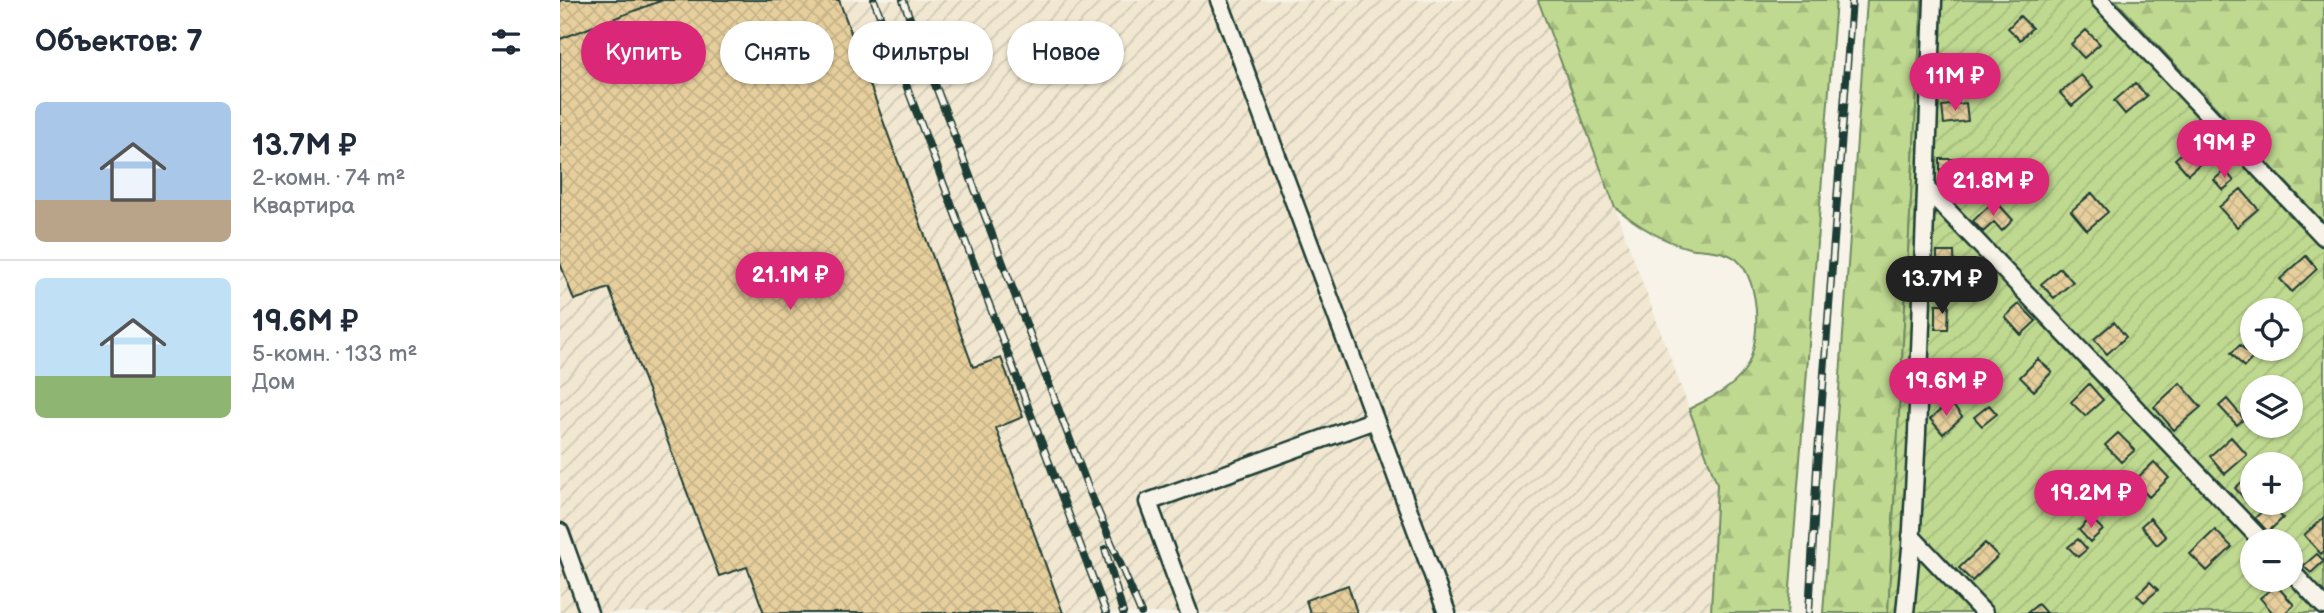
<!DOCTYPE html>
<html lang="ru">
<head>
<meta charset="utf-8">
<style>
  :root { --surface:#fff; --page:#f2f2f3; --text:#1f2937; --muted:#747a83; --line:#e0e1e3; --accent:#db2777 }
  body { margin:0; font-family:"Balsamiq Sans",sans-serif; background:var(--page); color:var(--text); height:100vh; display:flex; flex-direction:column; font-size:26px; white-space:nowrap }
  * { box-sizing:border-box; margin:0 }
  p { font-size:23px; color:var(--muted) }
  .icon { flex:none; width:38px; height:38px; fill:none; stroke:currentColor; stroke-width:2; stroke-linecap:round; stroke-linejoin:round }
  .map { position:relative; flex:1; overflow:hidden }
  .details { display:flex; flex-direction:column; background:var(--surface); width:560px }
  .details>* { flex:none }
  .top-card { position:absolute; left:21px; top:21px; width:665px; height:63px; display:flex; gap:14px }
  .controls { position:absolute; left:1680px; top:298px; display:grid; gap:14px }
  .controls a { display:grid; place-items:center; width:63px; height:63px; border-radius:50%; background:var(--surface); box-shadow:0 2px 5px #0004; font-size:35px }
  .price { position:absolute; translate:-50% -60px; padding:0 16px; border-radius:24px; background:var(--accent); color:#fff; font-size:23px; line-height:46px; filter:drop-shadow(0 2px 4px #0008) }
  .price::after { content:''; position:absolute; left:50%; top:42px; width:21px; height:16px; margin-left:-10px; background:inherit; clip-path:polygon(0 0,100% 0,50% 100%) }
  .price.on { background:#222; color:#fff }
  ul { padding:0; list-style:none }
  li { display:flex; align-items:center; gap:21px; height:175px; padding:0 35px }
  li+li { border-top:2px solid var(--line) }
  li span { display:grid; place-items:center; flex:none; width:196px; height:140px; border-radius:10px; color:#555 }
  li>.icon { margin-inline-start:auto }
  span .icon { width:84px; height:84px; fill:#fffc; stroke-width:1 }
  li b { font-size:30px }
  h2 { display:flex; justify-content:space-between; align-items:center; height:84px; padding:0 35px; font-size:30px }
  .chip { padding:0 24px; border-radius:32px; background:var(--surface); box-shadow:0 2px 5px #0004; font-size:24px; line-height:63px }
  .chip.on { background:var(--accent); color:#fff }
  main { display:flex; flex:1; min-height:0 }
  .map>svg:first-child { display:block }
</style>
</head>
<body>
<main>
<section class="details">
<h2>Объектов: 7<svg class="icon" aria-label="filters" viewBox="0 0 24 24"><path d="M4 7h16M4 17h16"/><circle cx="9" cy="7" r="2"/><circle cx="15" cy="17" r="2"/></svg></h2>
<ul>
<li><span style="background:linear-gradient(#a9c7e8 70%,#b9a48a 0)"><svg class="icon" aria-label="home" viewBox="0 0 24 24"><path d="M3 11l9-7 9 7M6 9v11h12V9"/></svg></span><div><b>13.7M ₽</b><p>2-комн. · 74 m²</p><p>Квартира</p></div></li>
<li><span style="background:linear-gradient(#bfe0f5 70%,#8fb573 0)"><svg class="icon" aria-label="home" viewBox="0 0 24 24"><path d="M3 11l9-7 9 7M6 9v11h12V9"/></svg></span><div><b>19.6M ₽</b><p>5-комн. · 133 m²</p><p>Дом</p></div></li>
</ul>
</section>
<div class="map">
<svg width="1764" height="613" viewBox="0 0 1764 613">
  <defs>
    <pattern id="industrial-furrows" width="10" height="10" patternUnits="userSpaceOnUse" patternTransform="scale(1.75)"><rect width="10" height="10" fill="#f2e8d2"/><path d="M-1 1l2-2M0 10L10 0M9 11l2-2" fill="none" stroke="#cfc8b5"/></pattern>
    <pattern id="forest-firs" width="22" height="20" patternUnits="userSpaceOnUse" patternTransform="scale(1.75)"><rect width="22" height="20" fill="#bfd990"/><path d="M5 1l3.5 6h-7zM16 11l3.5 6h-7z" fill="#a4bb7d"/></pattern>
    <pattern id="garden-furrows" width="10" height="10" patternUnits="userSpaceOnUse" patternTransform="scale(1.75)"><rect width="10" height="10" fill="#bfd990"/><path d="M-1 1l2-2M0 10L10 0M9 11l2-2" fill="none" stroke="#a4bb7d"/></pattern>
    <pattern id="building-cross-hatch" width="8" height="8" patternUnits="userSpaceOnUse" patternTransform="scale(1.75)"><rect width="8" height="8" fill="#e7cf9d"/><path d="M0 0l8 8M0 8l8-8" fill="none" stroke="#c6b388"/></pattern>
  </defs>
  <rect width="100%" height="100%" fill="#f7f3e8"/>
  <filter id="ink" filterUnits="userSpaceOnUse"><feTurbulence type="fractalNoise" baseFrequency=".0143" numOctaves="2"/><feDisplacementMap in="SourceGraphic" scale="14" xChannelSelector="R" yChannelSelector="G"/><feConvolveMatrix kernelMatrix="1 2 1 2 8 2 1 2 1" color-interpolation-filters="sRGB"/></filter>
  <g filter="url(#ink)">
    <path fill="url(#industrial-furrows)" d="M0 0H978L1157 484 1151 613H0Z"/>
    <path fill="url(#forest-firs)" stroke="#6f8b62" stroke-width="2" d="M978 0H1276L1228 613H1151L1157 484 1129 409C1148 399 1169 391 1182 374 1202 349 1202 281 1176 259 1163 249 1144 251 1129 248 1101 241 1077 225 1055 207Z
      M1307 0H1362L1328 613H1263Z
      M1555 0H1764V223Z"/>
    <path fill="url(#garden-furrows)" stroke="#6f8b62" stroke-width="2" fill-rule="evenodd" d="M1362 0H1555L1764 223V613H1328ZM1692 310H1731V348H1692ZM1692 387H1731V425H1692ZM1692 464H1731V502H1692ZM1692 541H1731V579H1692Z"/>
    <path fill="url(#building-cross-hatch)" stroke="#1f3d34" stroke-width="2" d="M0 0H103L0 39Z
      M103 0H279L413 367 441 358 463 417 436 428 503 613H204L187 567 159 576 49 288 14 300 0 263V39Z
      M1460 16 1472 28 1460 40 1448 28Z
      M1526 30 1540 44 1524 58 1511 44Z
      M1521 75 1533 88 1512 106 1500 93Z
      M1575 83 1587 96 1565 114 1554 101Z
      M1406 103 1408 121 1384 124 1382 106Z
      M1635 142 1648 157 1628 174 1615 159Z
      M1380 159H1396V178H1380Z
      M1665 170 1674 181 1663 190 1654 180Z
      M1681 189 1698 209 1677 227 1659 207Z
      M1532 193 1548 212 1527 230 1511 211Z
      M1435 200 1453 220 1442 231 1434 222 1423 232 1413 221Z
      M1377 252H1394L1395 278H1377Z
      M1746 256 1757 269 1732 292 1720 279Z
      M1500 268 1513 282 1494 298 1481 284Z
      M1376 304H1389L1388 329H1376Z
      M1459 304 1476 321 1461 335 1445 317Z
      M1554 322 1566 337 1547 354 1534 339Z
      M1680 345 1693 358 1684 367 1671 353Z
      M1478 359 1492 372 1474 391 1460 377Z
      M1620 383 1641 407 1614 430 1594 407Z
      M1529 384 1543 400 1525 416 1511 402Z
      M1667 399 1684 419 1677 425 1659 406Z
      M1390 402 1402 417 1383 434 1370 419Z
      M1429 405 1437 414 1422 426 1414 417Z
      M1558 433 1575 450 1561 462 1545 445Z
      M1671 437 1687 455 1665 474 1650 456Z
      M1594 462 1609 478 1589 497 1574 481Z
      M1692 473V501L1689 504 1675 488Z
      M1710 504 1723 518 1708 532 1695 518Z
      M1764 517V551L1761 554 1744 535Z
      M1531 518 1543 530 1530 542 1519 530Z
      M1590 518 1606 537 1597 545 1581 526Z
      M1655 530 1672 547 1647 571 1630 554Z
      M1518 539 1527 549 1518 557 1508 547Z
      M1425 543 1438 556 1412 581 1399 568Z
      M1757 554 1764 561 1751 573 1743 566Z
      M1590 582 1598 590 1584 602 1577 595Z
      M788 585 797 613H750L746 600Z
      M1716 585 1734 605 1725 613H1713L1700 598Z
      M1478 604 1486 613H1467Z"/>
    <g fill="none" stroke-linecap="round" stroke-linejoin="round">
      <defs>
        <path id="lane" d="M659 0 887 613
          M1540 0 1764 237
          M1366 188 1702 541
          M0 532 29 613
          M1351 536 1424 613
          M1731 571 1764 606
          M629 613 588 502 815 420
          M1345 613 1351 548 1357 433 1373 0"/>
      </defs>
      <use href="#lane" stroke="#1f3d34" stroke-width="21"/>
      <use href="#lane" stroke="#f7f3e8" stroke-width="16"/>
      <defs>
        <path id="rail" d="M314 0 546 613
          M343 0 529 490 581 613
          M545 549 563 613
          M1249 613 1257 467 1292 0"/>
      </defs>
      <use href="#rail" stroke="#1f3d34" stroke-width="8"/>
      <use href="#rail" stroke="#f7f3e8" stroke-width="5" stroke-dasharray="16" stroke-linecap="butt"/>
    </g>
  </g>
</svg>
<div class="controls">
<a><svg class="icon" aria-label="locate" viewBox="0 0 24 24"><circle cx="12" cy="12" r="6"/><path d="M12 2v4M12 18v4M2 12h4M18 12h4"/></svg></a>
<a><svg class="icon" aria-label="layers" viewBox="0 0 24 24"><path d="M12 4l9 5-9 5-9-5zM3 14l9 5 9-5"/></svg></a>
<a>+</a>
<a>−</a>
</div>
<b class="price" style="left:1395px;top:113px">11M ₽</b>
<b class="price" style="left:1664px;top:180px">19M ₽</b>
<b class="price" style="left:1433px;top:218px">21.8M ₽</b>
<b class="price" style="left:230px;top:312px">21.1M ₽</b>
<b class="price on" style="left:1382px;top:316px">13.7M ₽</b>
<b class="price" style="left:1386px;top:418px">19.6M ₽</b>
<b class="price" style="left:1531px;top:530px">19.2M ₽</b>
<div class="top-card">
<a class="chip on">Купить</a>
<a class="chip">Снять</a>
<a class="chip">Фильтры</a>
<a class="chip">Новое</a>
</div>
</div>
</main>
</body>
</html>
